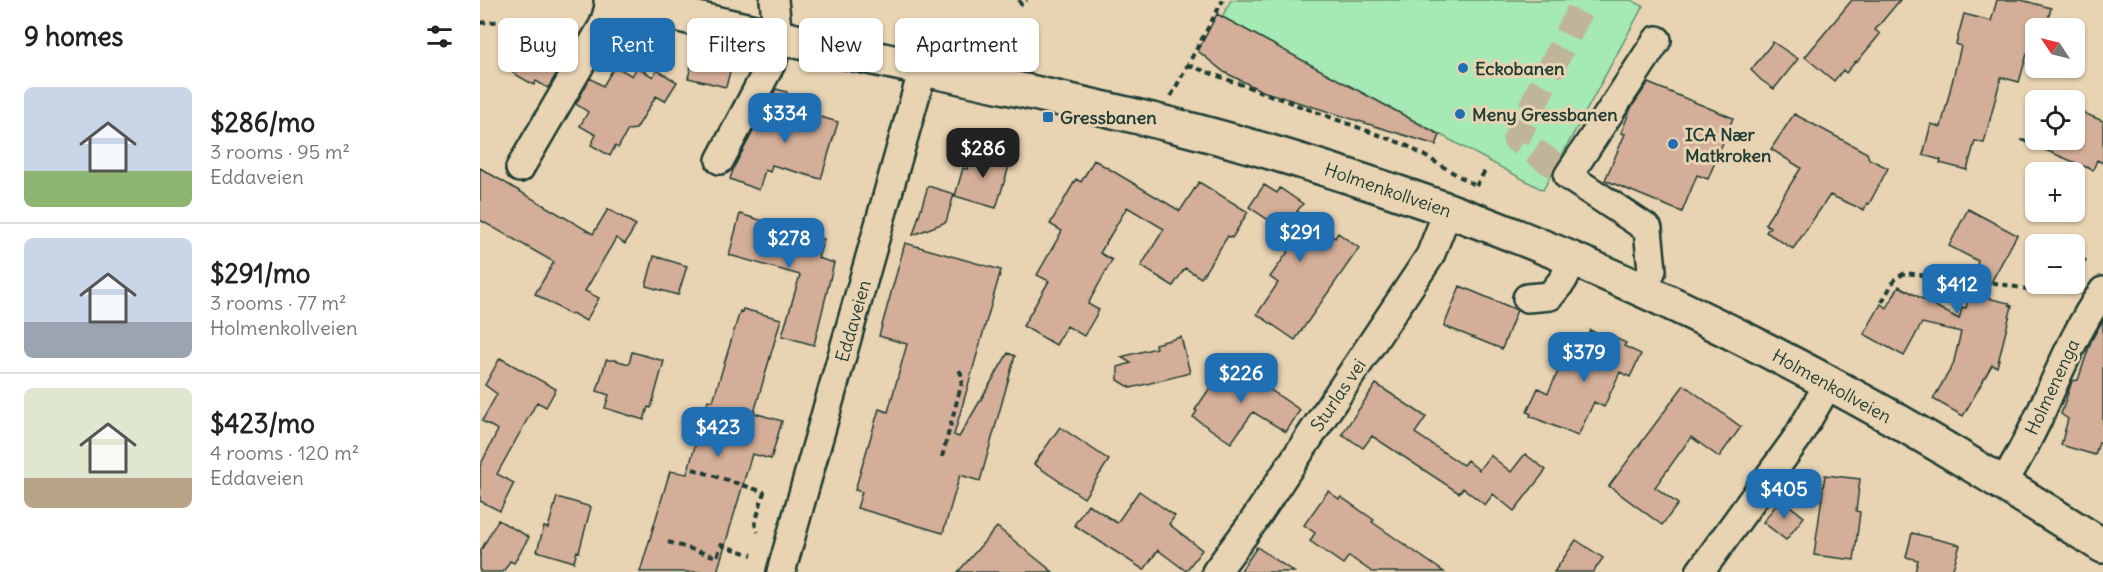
<!DOCTYPE html>
<html lang="en">
<head>
<meta charset="utf-8">
<style>
  :root { --surface:#fff; --page:#f2f2f2; --text:#222; --muted:#767676; --line:#e0e0e0; --accent:#1f6fb2 }
  body { margin:0; font-family:Delius,sans-serif; background:var(--page); color:var(--text); height:100vh; display:flex; flex-direction:column; font-size:22px; white-space:nowrap }
  * { box-sizing:border-box; margin:0 }
  p { font-size:20px; color:var(--muted) }
  .icon { flex:none; width:33px; height:33px; fill:none; stroke:currentColor; stroke-width:2; stroke-linecap:round; stroke-linejoin:round }
  .map { position:relative; flex:1; overflow:hidden }
  .panel { display:flex; flex-direction:column; background:var(--surface); width:480px }
  .panel>* { flex:none }
  .hud { position:absolute; left:18px; top:18px; width:570px; height:54px; display:flex; gap:12px }
  .needle { width:39px; rotate:305deg }
  .buttons { position:absolute; left:1545px; top:18px; display:grid; gap:12px }
  .buttons a { display:grid; place-items:center; width:60px; height:60px; border-radius:9px; background:var(--surface); box-shadow:0 2px 4px #0004; font-size:30px }
  .price { position:absolute; translate:-50% -51px; padding:0 14px; border-radius:12px; background:var(--accent); color:#fff; font-size:20px; line-height:39px; filter:drop-shadow(0 2px 3px #0008) }
  .price::after { content:''; position:absolute; left:50%; top:36px; width:18px; height:14px; margin-left:-9px; background:inherit; clip-path:polygon(0 0,100% 0,50% 100%) }
  .price.on { background:#222; color:#fff }
  ul { padding:0; list-style:none }
  li { display:flex; align-items:center; gap:18px; height:150px; padding:0 24px }
  li+li { border-top:2px solid var(--line) }
  li span { display:grid; place-items:center; flex:none; width:168px; height:120px; border-radius:9px; color:#555 }
  li>.icon { margin-inline-start:auto }
  span .icon { width:72px; height:72px; fill:#fffc; stroke-width:1 }
  li b { font-size:26px }
  h2 { display:flex; justify-content:space-between; align-items:center; height:72px; padding:0 24px; font-size:26px }
  .pill { padding:0 21px; border-radius:9px; background:var(--surface); box-shadow:0 2px 4px #0004; font-size:21px; line-height:54px }
  .pill.on { background:var(--accent); color:#fff }
  main { display:flex; flex:1; min-height:0 }
  .map>svg:first-child { display:block }
</style>
</head>
<body>
<main>
<section class="panel">
<h2>9 homes<svg class="icon" aria-label="filters" viewBox="0 0 24 24"><path d="M4 7h16M4 17h16"/><circle cx="9" cy="7" r="2"/><circle cx="15" cy="17" r="2"/></svg></h2>
<ul>
<li><span style="background:linear-gradient(#c9d6e8 70%,#8fb573 0)"><svg class="icon" aria-label="home" viewBox="0 0 24 24"><path d="M3 11l9-7 9 7M6 9v11h12V9"/></svg></span><div><b>$286/mo</b><p>3 rooms · 95 m²</p><p>Eddaveien</p></div></li>
<li><span style="background:linear-gradient(#c9d6e8 70%,#9aa5b1 0)"><svg class="icon" aria-label="home" viewBox="0 0 24 24"><path d="M3 11l9-7 9 7M6 9v11h12V9"/></svg></span><div><b>$291/mo</b><p>3 rooms · 77 m²</p><p>Holmenkollveien</p></div></li>
<li><span style="background:linear-gradient(#dfe7d0 75%,#b9a48a 0)"><svg class="icon" aria-label="home" viewBox="0 0 24 24"><path d="M3 11l9-7 9 7M6 9v11h12V9"/></svg></span><div><b>$423/mo</b><p>4 rooms · 120 m²</p><p>Eddaveien</p></div></li>
</ul>
</section>
<div class="map">
<svg width="1623" height="572" viewBox="0 0 1623 572">
  <rect width="100%" height="100%" fill="#e8d3b2"/>
  <filter id="ink" filterUnits="userSpaceOnUse"><feTurbulence type="fractalNoise" baseFrequency=".0167" numOctaves="2"/><feDisplacementMap in="SourceGraphic" scale="12" xChannelSelector="R" yChannelSelector="G"/><feConvolveMatrix kernelMatrix="1 2 1 2 8 2 1 2 1" color-interpolation-filters="sRGB"/></filter>
  <g filter="url(#ink)">
    <path fill="#a5e9b4" stroke="#629374" stroke-width="1.5" d="M751 0H1151L1163 6 1063 190 742 17Z"/>
    <path fill="#d4ae98" stroke="#1f3d34" stroke-width="1.5" d="M1372 0H1420L1395 30 1400 34 1377 62 1376 61 1366 73 1363 70 1354 81 1325 57Z
      M1517 0H1541L1571 8 1566 28H1556L1550 55 1547 54 1539 82 1521 77 1504 143 1495 141 1487 170 1460 163 1461 160 1443 155 1451 124 1461 127 1481 46 1476 44 1484 14 1511 21Z
      M737 14 960 135 956 145 782 91 744 72 718 51Z
      M57 41 78 52 75 58 83 63 68 88 56 81 54 85 33 73 42 57 49 56Z
      M1293 42 1318 59 1294 89 1281 80 1271 70Z
      M215 51 253 60 246 87 208 78Z
      M135 66 152 76 157 67 173 77 177 70 197 82 185 101 176 96 156 129 148 130 138 148 135 146 130 156 111 145 116 135 100 126 108 112 96 104 110 78 123 86Z
      M1168 83 1253 118 1228 179 1217 175 1202 212 1125 180 1145 134 1141 133 1151 108Z
      M296 89 307 92 303 106 358 122 341 179 292 165 290 172 285 170 279 190 250 179 254 167Z
      M1594 109 1623 121V163L1617 160 1613 170 1541 140H1594Z
      M1314 114 1387 153 1389 159 1408 168 1389 204 1387 203 1384 210 1350 195 1313 249 1286 232 1290 227 1285 224 1321 168 1291 149Z
      M493 149 531 160 516 208 475 196 483 168 487 169Z
      M614 160 700 211 719 182 768 212 752 238 748 236 721 278 705 268 693 286 661 266 684 229 647 207 620 253 632 260 608 304 619 310 604 336 587 326 576 345 543 326 569 281 557 275 582 231 570 224 596 179 601 182Z
      M0 168 113 234 128 209 156 225 145 244 136 238 105 291 119 298 106 321 92 313 91 315 55 294 74 262 0 220Z
      M784 185 797 193 800 188 823 204 817 211 855 238 858 233 879 248 815 340 777 314 798 283 790 277 817 239 769 207Z
      M448 186 474 194 466 222 433 235Z
      M1488 209 1537 235 1503 297 1529 303V305L1532 306 1517 367 1512 365 1483 416 1453 399 1473 365 1481 332 1442 323 1424 356 1384 334 1401 304 1407 308 1419 286 1479 319 1482 307 1486 308 1498 261 1469 246Z
      M260 214 344 239 338 258 354 263 334 345 302 336 320 275 249 255Z
      M425 243 521 270 474 435 479 437 528 353 535 356 500 481 480 475 463 533 377 508 382 492 375 490 399 409 408 412 427 344 399 336Z
      M1594 253 1606 260 1594 280Z
      M174 256 207 266 198 295 166 286Z
      M980 286 1037 310 1022 349 964 326Z
      M263 309 301 319 274 413 302 421 291 459 272 454 237 572H160L190 471 207 474 228 400 233 401 260 311 262 312Z
      M1623 320V443L1619 442 1615 455 1581 445 1588 419 1581 414 1592 381 1598 380 1611 341Z
      M1110 330 1124 337 1126 334 1146 343 1144 346 1161 354 1150 377 1140 372 1124 407 1114 402 1098 436 1050 416 1051 414 1047 412 1058 388 1068 393 1084 359 1094 364Z
      M701 337 710 373 651 388 638 380V367L651 363 641 357 676 348 675 344Z
      M152 352 184 361 171 408 168 407 164 420 125 408 129 395 117 391 126 360H135L149 364Z
      M20 358 76 389 66 407 57 402 17 474 34 483 20 511 0 501V466L18 430 2 421 17 394 5 385Z
      M748 361 820 410 806 432 773 412 751 443 713 417 717 411 715 410Z
      M896 384 946 417 935 433 983 465 987 460 999 470 1010 455 1031 472 1045 454 1066 470 1034 511 1013 494 1005 505 983 488 979 493 892 436 883 448 862 434Z
      M1204 385 1261 427 1239 457 1211 437 1175 487 1198 504 1182 525 1129 486Z
      M580 427 629 460 604 498 554 464Z
      M1345 475 1380 479 1376 511 1380 512 1374 560 1334 555Z
      M659 491 695 516 689 524 722 550 706 571 678 550 664 570 594 525 608 504 637 523Z
      M848 491 859 499 861 497 894 520 892 522 964 572H892L869 556 863 564 830 541 835 533 824 525Z
      M77 497 111 507 99 552 97 551 94 562 57 551 64 527 68 528Z
      M1301 499 1324 517 1306 540 1283 522Z
      M18 520 49 537 34 563 30 561 23 572H0V552Z
      M517 527 573 572H478Z
      M1432 533 1480 545 1472 572H1435L1438 560 1426 557Z
      M1096 540 1123 558 1113 572H1074Z
      M777 547 814 572H760Z"/>
    <g fill="none" stroke-linecap="round" stroke-linejoin="round">
      <path stroke="#c0b599" stroke-width="27" stroke-dasharray="27 14" stroke-linecap="butt" d="M1076 166 1036 139 1101 8"/>
      <defs>
        <path id="minor" d="M240 160 293 60 298 37 294 0
          M40 168 124 24 131 0
          M1162 290 1172 270 1168 229 1088 176 1177 40
          M1047 298 1070 296 1083 280 1093 260
          M1523 483C1535 464 1546 444 1556 423 1577 378 1594 332 1623 291
          M301 572 443 69
          M736 572 771 525 950 256 968 210
          M1220 572 1317 438 1349 383"/>
        <path id="major" d="M131 0C236 23 340 47 445 69 529 88 613 105 696 126 787 149 877 178 965 209 1109 261 1248 327 1382 401 1464 446 1543 496 1623 546"/>
      </defs>
      <use href="#minor" stroke="#1f3d34" stroke-width="32"/>
      <use href="#major" stroke="#1f3d34" stroke-width="38"/>
      <path stroke="#1f3d34" stroke-width="4" stroke-dasharray="6 4.5" stroke-linecap="butt" d="M539 0 541 4 547 0
        M0 23C29 19 49 24 74 39
        M708 65 926 145 996 186
        M691 96 743 0
        M996 186 1006 169
        M1402 302 1415 279 1425 273 1463 278H1488L1552 290 1565 291 1574 286
        M462 457 482 382 481 373 476 367
        M213 469 284 492 275 524 278 532
        M188 542 237 557 241 545 272 555"/>
      <use href="#minor" stroke="#e8d3b2" stroke-width="27"/>
      <use href="#major" stroke="#e8d3b2" stroke-width="33"/>
    </g>
  </g>
  <g fill="#1f6fb2" stroke="#e8d3b2" stroke-width="2">
    <circle cx="983" cy="68" r="6"/>
    <circle cx="980" cy="114" r="6"/>
    <rect x="562" y="111" width="12" height="12" rx="3"/>
    <circle cx="1193" cy="144" r="6"/>
  </g>
  <g text-anchor="middle" dominant-baseline="central" stroke-width="6" stroke-linejoin="round" paint-order="stroke">
    <g font-size="18" font-weight="bold" fill="#1f3d34" stroke="#e8d3b2" text-anchor="start">
      <text x="995" y="68">Eckobanen</text>
      <text x="992" y="114">Meny Gressbanen</text>
      <text x="580" y="117">Gressbanen</text>
      <text x="1205" y="134">ICA Nær<tspan x="1205" dy="21">Matkroken</tspan></text>
    </g>
    <g font-size="18" fill="#1f3d34" stroke="#e8d3b2">
      <text transform="translate(908 190) rotate(19)">Holmenkollveien</text>
      <text transform="translate(373 321) rotate(-74)">Eddaveien</text>
      <text transform="translate(1352 386) rotate(29)">Holmenkollveien</text>
      <text transform="translate(1572 387) rotate(-65)">Holmenenga</text>
      <text transform="translate(858 395) rotate(-56)">Sturlas vei</text>
    </g>
  </g>
</svg>
<div class="buttons">
<a><svg class="needle" viewBox="-14 -14 28 28"><path d="M0-13l5 13h-10z" fill="#e53935"/><path d="M0 13l5-13h-10z" fill="#767676"/></svg></a>
<a><svg class="icon" aria-label="locate" viewBox="0 0 24 24"><circle cx="12" cy="12" r="6"/><path d="M12 2v4M12 18v4M2 12h4M18 12h4"/></svg></a>
<a>+</a>
<a>−</a>
</div>
<b class="price" style="left:305px;top:144px">$334</b>
<b class="price on" style="left:503px;top:179px">$286</b>
<b class="price" style="left:820px;top:263px">$291</b>
<b class="price" style="left:309px;top:269px">$278</b>
<b class="price" style="left:1477px;top:315px">$412</b>
<b class="price" style="left:1104px;top:383px">$379</b>
<b class="price" style="left:761px;top:404px">$226</b>
<b class="price" style="left:238px;top:458px">$423</b>
<b class="price" style="left:1304px;top:520px">$405</b>
<div class="hud">
<a class="pill">Buy</a>
<a class="pill on">Rent</a>
<a class="pill">Filters</a>
<a class="pill">New</a>
<a class="pill">Apartment</a>
</div>
</div>
</main>
</body>
</html>
